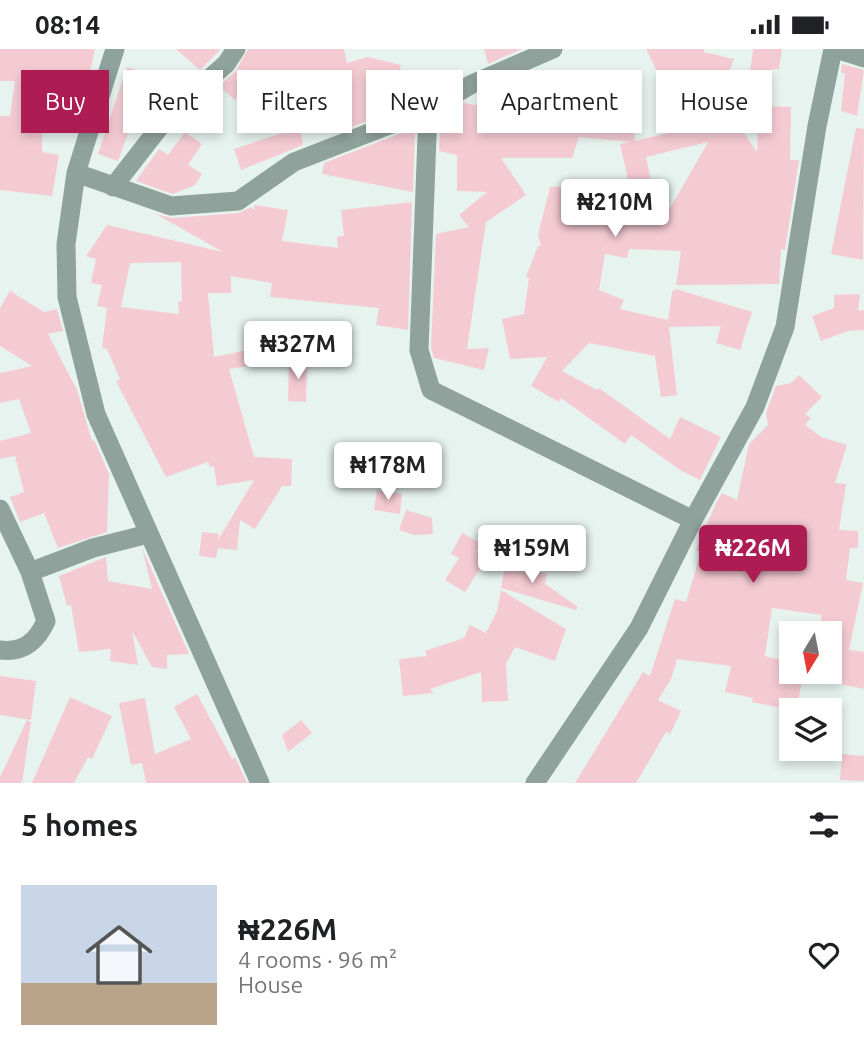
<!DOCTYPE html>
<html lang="en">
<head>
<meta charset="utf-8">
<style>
  :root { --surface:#fff; --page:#f6f6f6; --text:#202124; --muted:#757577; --line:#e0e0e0; --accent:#ad1c53 }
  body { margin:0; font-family:Ubuntu,sans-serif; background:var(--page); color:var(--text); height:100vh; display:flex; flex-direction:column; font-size:26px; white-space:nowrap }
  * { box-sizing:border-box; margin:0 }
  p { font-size:23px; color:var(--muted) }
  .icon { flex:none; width:38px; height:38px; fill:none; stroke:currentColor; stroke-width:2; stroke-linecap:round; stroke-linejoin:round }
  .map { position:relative; height:734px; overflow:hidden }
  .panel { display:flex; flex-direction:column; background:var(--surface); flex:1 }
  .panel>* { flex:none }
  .banner { position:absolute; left:21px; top:21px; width:822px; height:63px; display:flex; gap:14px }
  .needle { width:46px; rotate:190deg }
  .fabs { position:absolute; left:779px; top:572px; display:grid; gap:14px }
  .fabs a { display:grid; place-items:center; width:63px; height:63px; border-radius:0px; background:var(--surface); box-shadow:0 4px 10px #0003; font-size:35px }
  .price { position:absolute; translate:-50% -60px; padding:0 16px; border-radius:7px; background:#fff; color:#222; font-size:23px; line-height:46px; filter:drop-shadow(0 2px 4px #0008) }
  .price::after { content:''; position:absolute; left:50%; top:42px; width:21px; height:16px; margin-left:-10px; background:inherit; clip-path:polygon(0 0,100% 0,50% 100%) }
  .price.active { background:var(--accent); color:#fff }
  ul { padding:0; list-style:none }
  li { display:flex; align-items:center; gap:21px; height:175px; padding:0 21px }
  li+li { border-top:2px solid var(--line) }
  li span { display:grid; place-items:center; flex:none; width:196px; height:140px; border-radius:0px; color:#555 }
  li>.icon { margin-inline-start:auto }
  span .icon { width:84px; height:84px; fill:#fffc; stroke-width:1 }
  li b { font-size:30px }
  h2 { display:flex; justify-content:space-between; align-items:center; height:84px; padding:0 21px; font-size:30px }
  .chip { padding:0 24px; border-radius:0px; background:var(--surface); box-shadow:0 4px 10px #0003; font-size:24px; line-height:63px }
  .chip.active { background:var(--accent); color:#fff }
  .status { display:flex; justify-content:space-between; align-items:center; height:49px; padding:0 35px; background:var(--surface); direction:ltr }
  .status svg { height:19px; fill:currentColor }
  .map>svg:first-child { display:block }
</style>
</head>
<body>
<div class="status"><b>08:14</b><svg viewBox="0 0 49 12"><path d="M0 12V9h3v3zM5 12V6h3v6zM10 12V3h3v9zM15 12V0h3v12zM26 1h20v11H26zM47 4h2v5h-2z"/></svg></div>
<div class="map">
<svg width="864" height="734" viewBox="0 0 864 734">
  <rect width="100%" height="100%" fill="#e7f3ef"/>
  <path fill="#f5cbd3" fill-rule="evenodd" d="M0 0H95L80 69 42 63V103L59 106 52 147 0 141V67H10L15 32H0Z
    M176 0H221L200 21Z
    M248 0H344L347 14 368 8 401 16 394 44 415 38 418 52 339 83 326 33 294 40 303 96 241 121 234 100 282 84 276 47 243 39 235 51 219 37 236 22Z
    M484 0H522L488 15Z
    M646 0H704V3L734 10 719 49 667 42Z
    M753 0H782L779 20H773L767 32 750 23Z
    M842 15 864 21 857 67 841 62 845 24H841Z
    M127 18 180 35 163 54 141 47 118 112 98 105Z
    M535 21 559 65 586 68 589 23 628 25 635 92 676 82 721 51 757 103 759 57 791 58 790 111H799L785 201 781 200 779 235 676 236 681 202 629 200 627 209 605 205 599 241 624 251 620 260 668 271 672 243 676 240 752 263 740 301 716 294 721 277 669 278 677 346 661 348 655 307 589 294 562 322 597 341 599 339 670 390 680 368 721 388 700 431 680 421 631 386 625 395 561 349 559 353 531 337 547 308 510 310 502 270 524 265 529 229 526 228 538 197H541L538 186 550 138 580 137 581 146H591L592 153 633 152 620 95 631 93 579 88 572 109H501L526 146 486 173 467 300 489 299 484 321 434 309 431 299 436 185 469 178 459 166 487 143 457 142V106L439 102 441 68 464 54 481 57 477 46ZM708 93 660 177 646 108Z
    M415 79 413 143 322 125 324 114Z
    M856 79 864 80 863 211 831 205Z
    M185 83 202 95 188 116 202 125 195 136 173 145 136 132 159 100 168 106Z
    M412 153 408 281 376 276 379 259 270 248 272 234 231 227V244H208L214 308 282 294 286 311 229 320 254 408 292 410 291 437H282L255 480 240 471 237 501 218 499 216 509 199 507 202 483 219 485 218 491 254 431 217 437 214 417 210 418 208 413 166 428 116 332 120 330 107 300 102 299 107 259 97 257 102 236 91 234 96 210 86 207 107 176 223 203 156 165 172 169 239 164 251 158 254 161V156L288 161 282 192 338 199 337 188 344 187 341 161ZM181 213 182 252 178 253 179 265 121 258 130 214Z
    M10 242 44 263 57 260 63 282 48 285 77 341 92 392 94 391 109 425 107 483 58 499 44 464 20 473 10 448 24 443 15 407 0 410V392L31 384 19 350 0 354V324L32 317 0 297V259Z
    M860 245 858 262 864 261V281L848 282 821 292 812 267 834 259V246Z
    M289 312 307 313 306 353 288 352Z
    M799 326 822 348 805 365 811 369 805 376 821 388 847 396 835 434 846 435 839 481 858 482V499H850L846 531 863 534 849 601 864 603V640L830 633V584H819L822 566 772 559 765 607 791 613V623H804L796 662 752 653 753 649 725 643 731 617 677 610 671 630 658 651 681 662 670 685 666 683 636 734H575L643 623 650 627 675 550 686 553 701 503 696 501 716 454 722 444 737 451 749 395 768 376 766 364 776 337 791 334Z
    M377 441 402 445 400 465 374 461Z
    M406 461 432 469 433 485 414 486 399 481Z
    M462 484 481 494 476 503 488 507 465 543 445 531 459 509 451 505Z
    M142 499 189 605 167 606V620L152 618 132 582 138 616 110 612 111 600 79 603 71 556 67 557 59 527 106 508 108 532 152 540Z
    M506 513 547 525 545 535 578 558 576 561 501 539Z
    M501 541 566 580 555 612 515 598 506 615 508 652 482 653 481 623 430 640 434 644 403 647 399 610 427 607 425 602 464 589 470 576 486 584 497 562Z
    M0 627 36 632 31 671 0 666Z
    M197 645 232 710 235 708 247 734H146L142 714 131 716 119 654 145 649 155 705 191 690 174 658Z
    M70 648 112 667 92 710 88 708 74 734H32Z
    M27 671 31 673 22 734H0V728Z
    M301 671 312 684 288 703 282 686Z
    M842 705 864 707V732L840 731Z"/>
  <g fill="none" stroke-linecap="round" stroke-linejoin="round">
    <path stroke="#90a29c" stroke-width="19" d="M115 0 76 124 66 195 67 248 96 365 260 734
      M836 0 864 9
      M428 61 472 35 553 0
      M76 124 171 157 238 152 294 113 428 61 419 301 431 341 693 471
      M113 138 173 61 226 15 236 0
      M0 460 30 523 46 572C37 592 24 604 0 601
      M30 523 93 499 148 485
      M535 734 639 579 693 471 755 358 785 278 817 77 833 0"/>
  </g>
</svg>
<div class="fabs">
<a><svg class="needle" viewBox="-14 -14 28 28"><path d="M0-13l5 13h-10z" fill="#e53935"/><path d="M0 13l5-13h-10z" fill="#757577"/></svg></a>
<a><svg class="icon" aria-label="layers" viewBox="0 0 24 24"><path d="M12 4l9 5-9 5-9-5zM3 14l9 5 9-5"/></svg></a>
</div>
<b class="price" style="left:615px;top:190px">₦210M</b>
<b class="price" style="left:298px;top:332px">₦327M</b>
<b class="price" style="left:388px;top:453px">₦178M</b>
<b class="price" style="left:532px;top:536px">₦159M</b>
<b class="price active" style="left:753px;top:536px">₦226M</b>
<div class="banner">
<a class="chip active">Buy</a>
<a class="chip">Rent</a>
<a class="chip">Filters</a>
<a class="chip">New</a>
<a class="chip">Apartment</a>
<a class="chip">House</a>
</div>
</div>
<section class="panel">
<h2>5 homes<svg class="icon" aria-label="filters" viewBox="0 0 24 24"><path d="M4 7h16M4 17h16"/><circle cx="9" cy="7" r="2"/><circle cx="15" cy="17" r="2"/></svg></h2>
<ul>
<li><span style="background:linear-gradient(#c9d6e8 70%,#b9a48a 0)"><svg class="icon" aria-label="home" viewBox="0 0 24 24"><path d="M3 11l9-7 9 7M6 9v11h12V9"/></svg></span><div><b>₦226M</b><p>4 rooms · 96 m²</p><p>House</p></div><svg class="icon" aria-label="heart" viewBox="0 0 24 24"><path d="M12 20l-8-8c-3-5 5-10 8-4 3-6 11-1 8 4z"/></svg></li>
</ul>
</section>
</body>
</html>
